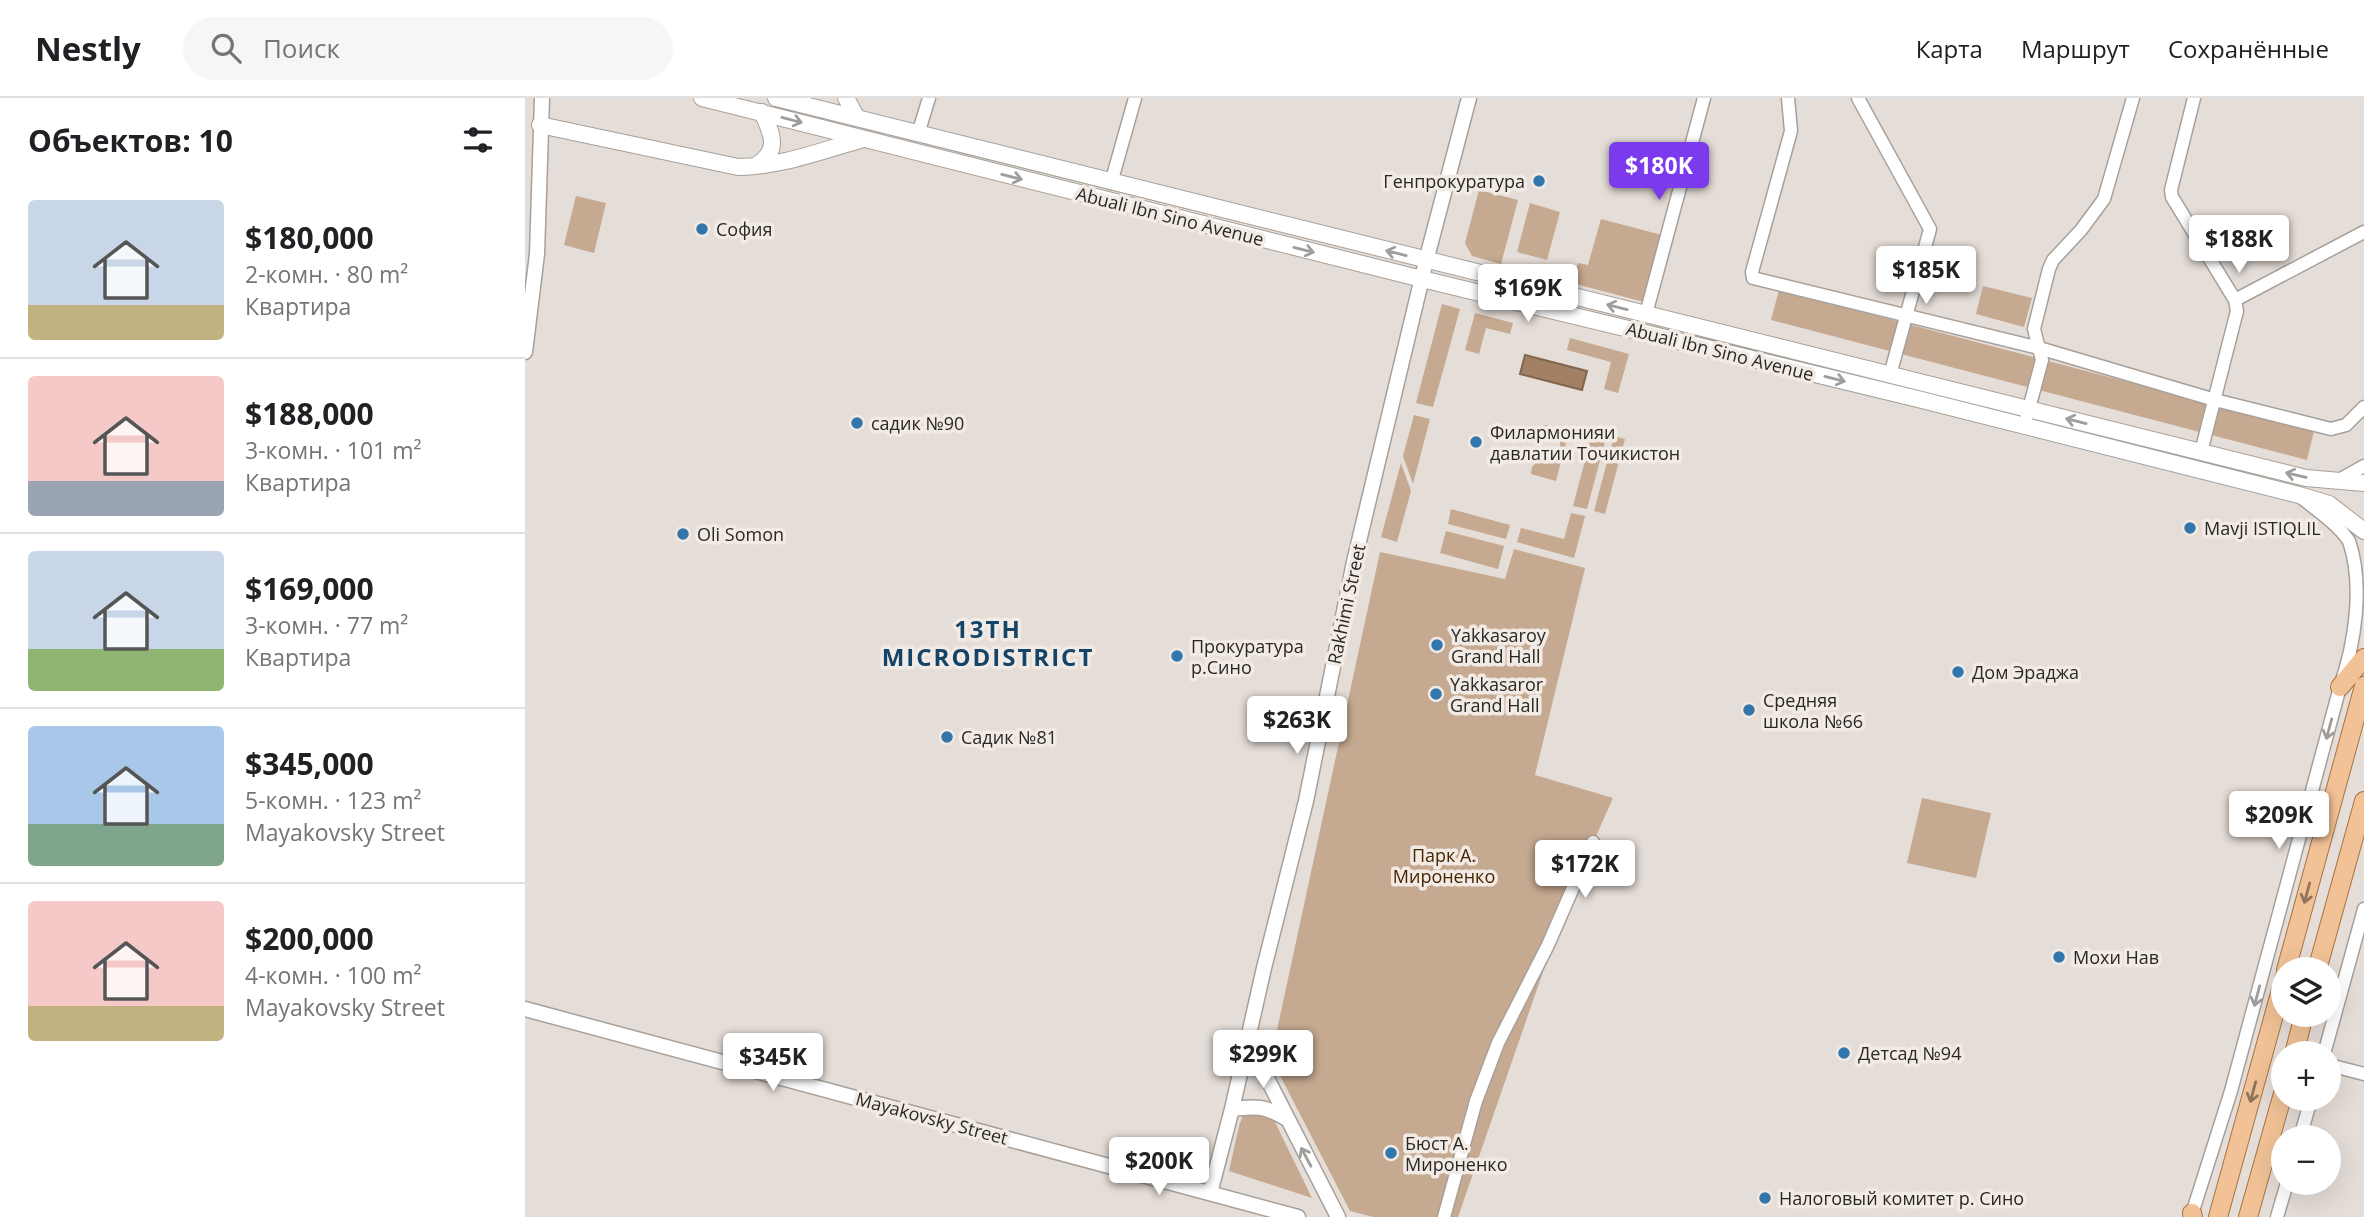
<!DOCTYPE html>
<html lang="ru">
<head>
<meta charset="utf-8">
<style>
  :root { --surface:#fff; --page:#f6f6f6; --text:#202124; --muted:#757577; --line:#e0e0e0; --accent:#7c3aed }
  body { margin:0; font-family:"Open Sans",sans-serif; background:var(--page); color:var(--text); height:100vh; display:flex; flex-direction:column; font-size:26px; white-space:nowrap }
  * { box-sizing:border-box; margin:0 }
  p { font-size:23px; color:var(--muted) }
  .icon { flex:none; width:38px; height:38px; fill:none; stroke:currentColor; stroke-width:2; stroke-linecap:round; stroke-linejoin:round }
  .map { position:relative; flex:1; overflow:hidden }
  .details { display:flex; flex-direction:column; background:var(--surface); width:525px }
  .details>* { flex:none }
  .tools { position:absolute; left:1746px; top:859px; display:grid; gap:14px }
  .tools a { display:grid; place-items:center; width:70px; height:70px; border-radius:50%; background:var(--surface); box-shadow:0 7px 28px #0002; font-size:35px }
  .price { position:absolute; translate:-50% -60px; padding:0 16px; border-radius:7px; background:#fff; color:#222; font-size:23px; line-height:46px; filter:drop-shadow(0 2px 4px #0008) }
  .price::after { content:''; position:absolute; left:50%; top:42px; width:21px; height:16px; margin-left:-10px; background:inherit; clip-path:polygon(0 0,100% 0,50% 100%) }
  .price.selected { background:var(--accent); color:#fff }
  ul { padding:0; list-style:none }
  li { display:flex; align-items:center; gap:21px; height:175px; padding:0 28px }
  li+li { border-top:2px solid var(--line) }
  li span { display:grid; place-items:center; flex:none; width:196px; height:140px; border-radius:7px; color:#555 }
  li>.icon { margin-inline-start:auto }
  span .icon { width:84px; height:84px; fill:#fffc; stroke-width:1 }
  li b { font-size:30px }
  h2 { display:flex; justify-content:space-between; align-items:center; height:84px; padding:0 28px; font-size:30px }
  header { display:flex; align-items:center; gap:42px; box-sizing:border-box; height:98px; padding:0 35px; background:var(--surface); border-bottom:2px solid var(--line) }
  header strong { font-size:33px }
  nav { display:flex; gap:38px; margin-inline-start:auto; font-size:24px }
  .search { width:490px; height:63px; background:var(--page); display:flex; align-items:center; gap:18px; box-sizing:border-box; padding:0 24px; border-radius:38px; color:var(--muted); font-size:26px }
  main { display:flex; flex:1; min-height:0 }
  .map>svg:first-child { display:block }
</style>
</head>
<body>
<header>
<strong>Nestly</strong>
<div class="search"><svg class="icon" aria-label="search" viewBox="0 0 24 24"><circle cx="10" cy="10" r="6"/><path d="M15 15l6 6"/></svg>Поиск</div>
<nav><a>Карта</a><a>Маршрут</a><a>Сохранённые</a></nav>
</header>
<main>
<section class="details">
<h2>Объектов: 10<svg class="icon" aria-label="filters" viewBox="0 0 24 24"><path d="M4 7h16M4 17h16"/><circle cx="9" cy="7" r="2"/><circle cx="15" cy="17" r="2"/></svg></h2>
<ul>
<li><span style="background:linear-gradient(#c9d6e8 75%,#c2b280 0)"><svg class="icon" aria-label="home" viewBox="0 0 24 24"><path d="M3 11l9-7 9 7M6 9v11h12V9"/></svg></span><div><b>$180,000</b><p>2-комн. · 80 m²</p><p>Квартира</p></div></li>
<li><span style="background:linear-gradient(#f6c9c9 75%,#9aa5b1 0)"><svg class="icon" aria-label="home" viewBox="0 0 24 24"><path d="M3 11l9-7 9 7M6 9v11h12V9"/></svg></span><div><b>$188,000</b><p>3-комн. · 101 m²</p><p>Квартира</p></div></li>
<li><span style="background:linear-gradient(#c9d6e8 70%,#8fb573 0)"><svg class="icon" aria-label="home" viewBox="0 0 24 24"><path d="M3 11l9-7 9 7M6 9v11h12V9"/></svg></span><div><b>$169,000</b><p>3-комн. · 77 m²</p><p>Квартира</p></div></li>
<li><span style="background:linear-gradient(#a9c7e8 70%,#7fa58c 0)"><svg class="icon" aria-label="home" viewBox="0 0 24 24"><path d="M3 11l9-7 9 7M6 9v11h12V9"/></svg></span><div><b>$345,000</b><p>5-комн. · 123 m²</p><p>Mayakovsky Street</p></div></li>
<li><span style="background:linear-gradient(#f6c9c9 75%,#c2b280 0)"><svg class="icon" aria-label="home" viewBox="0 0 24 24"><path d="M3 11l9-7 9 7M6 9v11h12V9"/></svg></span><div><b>$200,000</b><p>4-комн. · 100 m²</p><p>Mayakovsky Street</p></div></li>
</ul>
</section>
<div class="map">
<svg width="1839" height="1119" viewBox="0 0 1839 1119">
  <rect width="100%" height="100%" fill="#e5ddd7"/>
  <path fill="#c6a991" d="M954 92 993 102 976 166 947 158 940 145Z
    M51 98 81 105 69 155 39 147Z
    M1005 105 1035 114 1022 162 992 154Z
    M1076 121 1137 137 1119 204 1047 185 1053 165 1063 167Z
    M1458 188 1507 200 1499 229 1451 216Z
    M1254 192 1789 333 1782 362 1246 222Z
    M917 206 935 211 908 309 891 305Z
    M950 215 988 225 985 236 961 230 954 256 940 252Z
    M1045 240 1104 256 1093 295 1079 291 1086 264 1042 252Z
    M889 317 905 321 888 386 878 358Z
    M1020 327 1044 333 1031 383 1006 376 1007 369 1012 364 1022 366 1030 364C1035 354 1038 348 1032 338L1024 336 1018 338 1017 331Z
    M1068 332 1082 336 1062 411 1048 408Z
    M1089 338 1100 341 1080 416 1069 413Z
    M876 365 886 393 872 444 856 439Z
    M926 411 985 427 981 441 923 426Z
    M1046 415 1060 418 1049 460 992 444 996 430 1039 441Z
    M921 433 979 448 973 471 915 455Z
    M989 451 1060 470 1010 677 1088 700 1044 799 933 1119H848L825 1113 746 960 855 454 980 481Z
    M1397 700 1466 715 1451 780 1382 765Z
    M742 1014 749 1022 787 1100 704 1073 714 1028 718 1017Z"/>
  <path fill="#a38063" stroke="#7f6650" stroke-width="2" d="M1000 257 1062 273 1057 292 995 276Z"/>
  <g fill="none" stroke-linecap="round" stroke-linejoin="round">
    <defs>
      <path id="minor" d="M1263 0 1266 33 1227 174 1228 180 1514 250 1690 302 1806 331 1821 327 1839 309
        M1333 0 1405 131 1365 277
        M1669 0 1646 92 1647 99 1710 202 1712 213 1676 354
        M393 36 404 0
        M586 85 610 0
        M1710 202 1839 134
        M1121 216 1179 0
        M1502 318 1517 262 1509 231 1524 171 1528 162 1556 132 1579 101 1608 0
        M1814 382 1839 368
        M1799 956 1839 811
        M1804 967 1839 976
        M1775 1040 1786 1001
        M919 1119 951 1003 973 945 1023 847 1068 744
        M1666 1119 1706 993 1815 589C1830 545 1839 487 1824 443 1812 425 1792 413 1776 399
        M1752 1119 1762 1085"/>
      <path id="tertiary" d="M0 254 12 156 17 0
        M0 911 773 1119
        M723 943 813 1119
        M707 1011C731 1008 740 1008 760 1020
        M685 1095 707 1011 739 870 781 703 829 464 901 163 944 0"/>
      <path id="secondary" d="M177 0 897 181 1393 301 1774 397 1804 406 1839 433
        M251 0 1781 380 1839 385
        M321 0 332 20
        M15 27 213 69C254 69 295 53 335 42
        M230 68C256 53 247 36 237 14"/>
      <path id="primary" d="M1815 589 1839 560
        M1761 872 1839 588
        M1792 872 1839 703
        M1769 956 1779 917
        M1667 1115 1668 1119
        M1693 1119 1759 881
        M1723 1119 1759 992"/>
    </defs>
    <use href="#minor" stroke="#a7a09a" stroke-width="15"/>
    <use href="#tertiary" stroke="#a7a09a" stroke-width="17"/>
    <use href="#secondary" stroke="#a7a09a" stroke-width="18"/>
    <use href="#primary" stroke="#a77241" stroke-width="20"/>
    <use href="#minor" stroke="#fff" stroke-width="12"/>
    <use href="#tertiary" stroke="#fff" stroke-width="14"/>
    <use href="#secondary" stroke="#fff" stroke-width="16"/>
    <use href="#primary" stroke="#f2c296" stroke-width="18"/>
  </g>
  <defs><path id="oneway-shaft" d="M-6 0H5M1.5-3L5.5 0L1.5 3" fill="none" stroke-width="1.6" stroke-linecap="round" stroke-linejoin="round" transform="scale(1.75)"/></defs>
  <g stroke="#9f9e9d">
    <use href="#oneway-shaft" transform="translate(267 22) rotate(15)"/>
    <use href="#oneway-shaft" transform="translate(487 79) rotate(14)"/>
    <use href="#oneway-shaft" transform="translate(779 152) rotate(14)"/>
    <use href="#oneway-shaft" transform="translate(871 155) rotate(-166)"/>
    <use href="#oneway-shaft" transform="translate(1092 209) rotate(-166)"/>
    <use href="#oneway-shaft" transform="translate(1310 281) rotate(14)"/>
    <use href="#oneway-shaft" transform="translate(1551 323) rotate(-166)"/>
    <use href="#oneway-shaft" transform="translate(1771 377) rotate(-167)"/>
    <use href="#oneway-shaft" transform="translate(1804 631) rotate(105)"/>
    <use href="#oneway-shaft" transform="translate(1732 898) rotate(105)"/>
    <use href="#oneway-shaft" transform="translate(781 1059) rotate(-118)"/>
  </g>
  <g stroke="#8e755e">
    <use href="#oneway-shaft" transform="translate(1782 795) rotate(105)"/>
    <use href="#oneway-shaft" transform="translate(1728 994) rotate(105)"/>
  </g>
  <g fill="#3276ac" stroke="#f2eae4" stroke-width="2.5">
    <circle cx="1014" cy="83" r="7"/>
    <circle cx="177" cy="131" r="7"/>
    <circle cx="332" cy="325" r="7"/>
    <circle cx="951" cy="344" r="7"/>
    <circle cx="1665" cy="430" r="7"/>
    <circle cx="158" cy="436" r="7"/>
    <circle cx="912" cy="547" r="7"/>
    <circle cx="652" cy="558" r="7"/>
    <circle cx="1433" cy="574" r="7"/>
    <circle cx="911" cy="596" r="7"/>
    <circle cx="1224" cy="612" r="7"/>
    <circle cx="422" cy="639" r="7"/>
    <circle cx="1534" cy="859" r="7"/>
    <circle cx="1319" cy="955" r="7"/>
    <circle cx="866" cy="1055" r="7"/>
    <circle cx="1240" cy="1100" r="7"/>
  </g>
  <g text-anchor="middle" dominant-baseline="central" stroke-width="7" stroke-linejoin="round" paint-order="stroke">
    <g font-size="18" fill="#2a2825" stroke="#f2eae4" text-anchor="start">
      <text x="1000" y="83" text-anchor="end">Генпрокуратура</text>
      <text x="191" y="131">София</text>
      <text x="346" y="325">садик №90</text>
      <text x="965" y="334">Филармонияи<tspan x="965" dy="21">давлатии Точикистон</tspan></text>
      <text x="1679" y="430">Mavji ISTIQLIL</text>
      <text x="172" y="436">Oli Somon</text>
      <text x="926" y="537">Yakkasaroy<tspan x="926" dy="21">Grand Hall</tspan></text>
      <text x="666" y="548">Прокуратура<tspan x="666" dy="21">р.Сино</tspan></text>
      <text x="1447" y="574">Дом Эраджа</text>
      <text x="925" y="586">Yakkasaror<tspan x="925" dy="21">Grand Hall</tspan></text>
      <text x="1238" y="602">Средняя<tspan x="1238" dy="21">школа №66</tspan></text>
      <text x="436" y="639">Садик №81</text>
      <text x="1548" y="859">Мохи Нав</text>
      <text x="1333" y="955">Детсад №94</text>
      <text x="880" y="1045">Бюст А.<tspan x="880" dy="21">Мироненко</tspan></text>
      <text x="1254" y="1100">Налоговый комитет р. Сино</text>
    </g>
    <g font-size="18" fill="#2a2825" stroke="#f2eae4">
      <text transform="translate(645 118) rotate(14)">Abuali Ibn Sino Avenue</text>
      <text transform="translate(1195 253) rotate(14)">Abuali Ibn Sino Avenue</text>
      <text transform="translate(821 506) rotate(-78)">Rakhimi Street</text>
      <text transform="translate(407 1020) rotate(15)">Mayakovsky Street</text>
    </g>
    <g font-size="18" fill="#482500" stroke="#f2eae4">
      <text x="919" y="757">Парк А.<tspan x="919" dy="21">Мироненко</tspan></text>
    </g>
    <g font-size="24" font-weight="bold" letter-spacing="2" fill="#154469" stroke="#f2eae4">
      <text x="463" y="530">13TH<tspan x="463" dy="28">MICRODISTRICT</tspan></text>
    </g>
  </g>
</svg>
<div class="tools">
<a><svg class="icon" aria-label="layers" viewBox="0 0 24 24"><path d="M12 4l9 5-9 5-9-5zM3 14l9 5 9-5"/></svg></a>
<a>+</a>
<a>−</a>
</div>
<b class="price selected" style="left:1134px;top:104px">$180K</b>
<b class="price" style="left:1714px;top:177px">$188K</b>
<b class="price" style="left:1401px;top:208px">$185K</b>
<b class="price" style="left:1003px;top:226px">$169K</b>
<b class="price" style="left:772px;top:658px">$263K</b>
<b class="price" style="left:1754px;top:753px">$209K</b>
<b class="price" style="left:1060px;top:802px">$172K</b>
<b class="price" style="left:738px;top:992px">$299K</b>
<b class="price" style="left:248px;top:995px">$345K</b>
<b class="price" style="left:634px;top:1099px">$200K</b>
</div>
</main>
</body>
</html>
